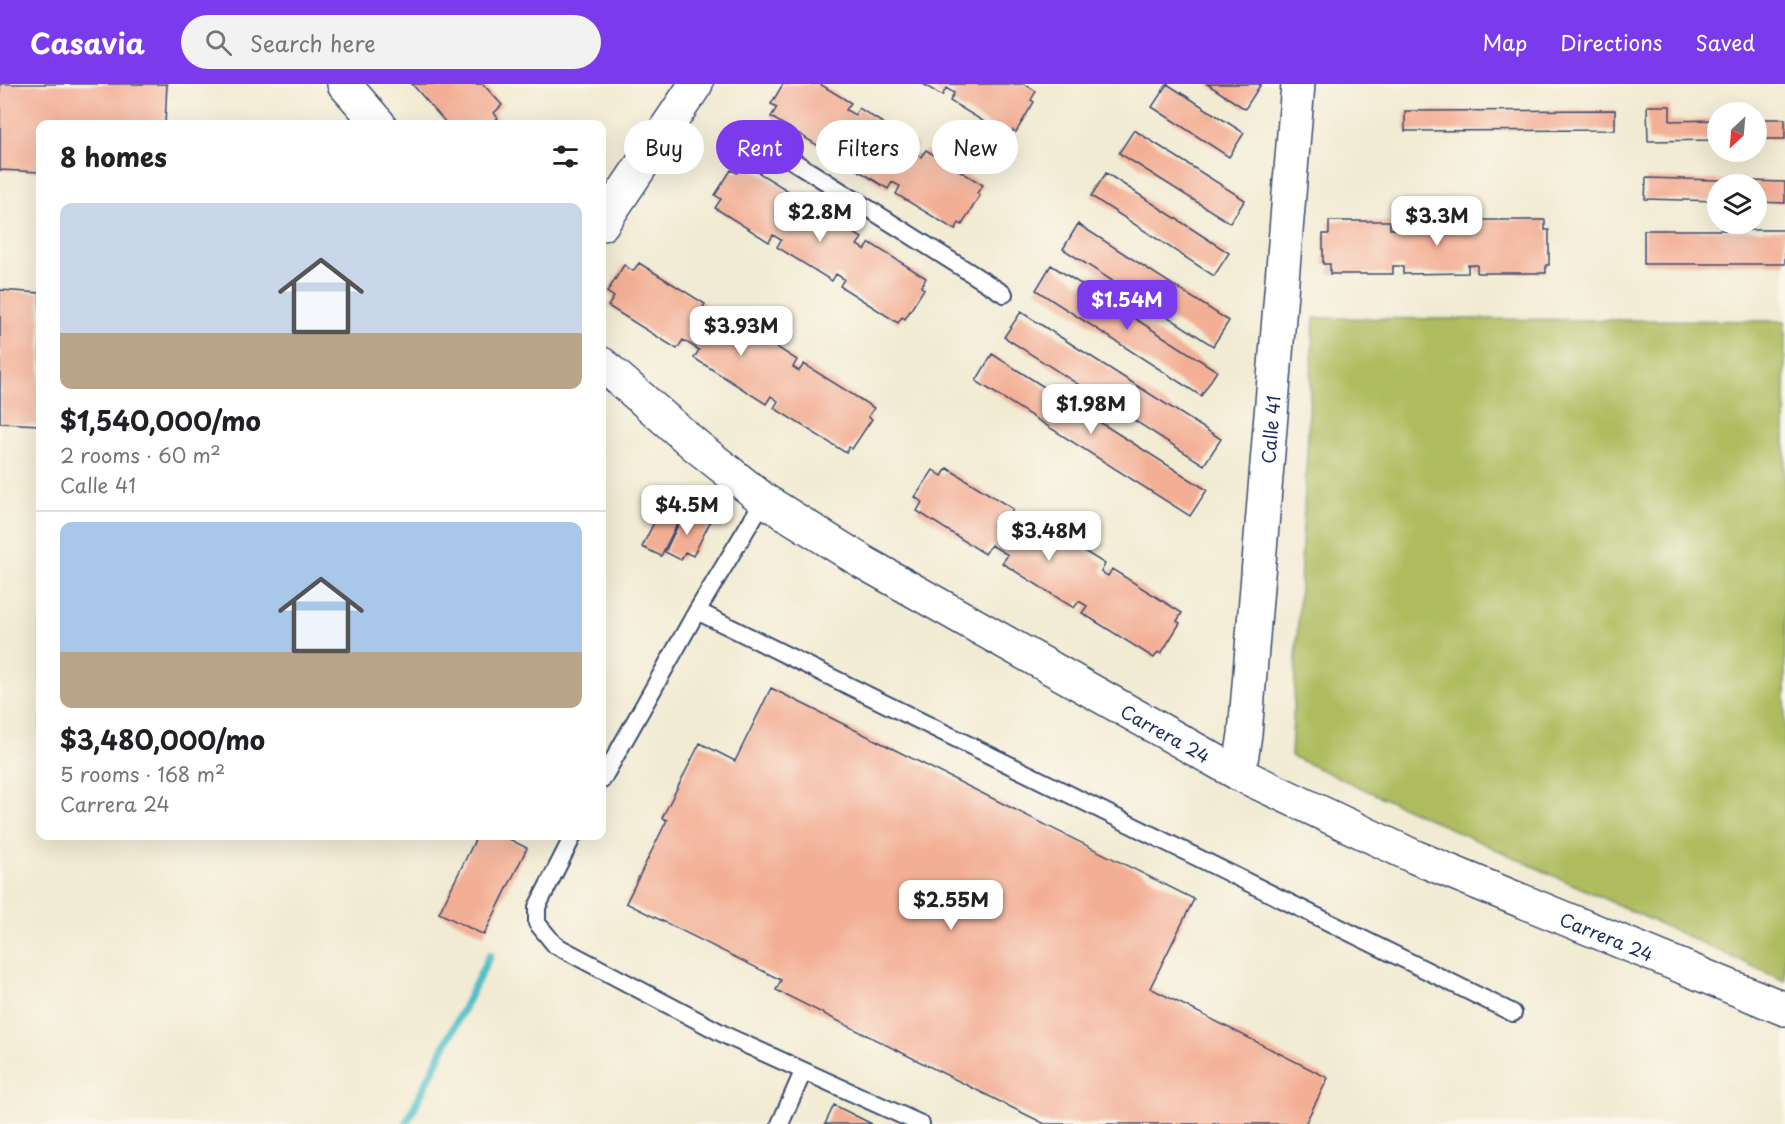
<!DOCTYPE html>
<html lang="en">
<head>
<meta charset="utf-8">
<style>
  :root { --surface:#fff; --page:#f2f2f2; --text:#202124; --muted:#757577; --line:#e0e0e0; --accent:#7c3aed }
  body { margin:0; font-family:"Playpen Sans",sans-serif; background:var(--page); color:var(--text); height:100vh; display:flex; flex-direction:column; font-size:22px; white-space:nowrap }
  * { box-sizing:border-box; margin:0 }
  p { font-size:20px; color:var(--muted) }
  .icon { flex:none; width:33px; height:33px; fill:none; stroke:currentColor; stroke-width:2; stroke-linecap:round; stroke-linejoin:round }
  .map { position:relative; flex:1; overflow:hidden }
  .side { position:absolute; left:36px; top:36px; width:570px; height:720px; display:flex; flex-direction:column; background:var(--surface); border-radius:12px; box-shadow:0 6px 24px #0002 }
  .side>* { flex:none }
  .hud { position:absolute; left:624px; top:36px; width:570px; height:54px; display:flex; gap:12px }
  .needle { width:39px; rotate:206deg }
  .buttons { position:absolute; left:1707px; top:18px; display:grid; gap:12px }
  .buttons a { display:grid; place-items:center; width:60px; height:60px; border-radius:50%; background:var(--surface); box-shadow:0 6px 24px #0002; font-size:30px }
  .price { position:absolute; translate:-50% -51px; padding:0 14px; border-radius:12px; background:#fff; color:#222; font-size:20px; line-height:39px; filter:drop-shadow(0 2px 3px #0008) }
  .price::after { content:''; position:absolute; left:50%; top:36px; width:18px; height:14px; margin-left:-9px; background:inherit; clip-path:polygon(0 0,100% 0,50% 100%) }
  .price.selected { background:var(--accent); color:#fff }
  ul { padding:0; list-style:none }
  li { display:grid; align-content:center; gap:12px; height:318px; padding:0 24px }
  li+li { border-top:2px solid var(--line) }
  li span { display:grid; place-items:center; height:186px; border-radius:12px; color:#555 }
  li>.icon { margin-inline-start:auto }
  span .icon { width:108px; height:108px; fill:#fffc; stroke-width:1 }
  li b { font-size:26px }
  h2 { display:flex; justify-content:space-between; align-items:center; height:72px; padding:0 24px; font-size:26px }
  .pill { padding:0 21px; border-radius:27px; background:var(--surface); box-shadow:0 6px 24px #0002; font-size:21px; line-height:54px }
  .pill.selected { background:var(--accent); color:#fff }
  header { display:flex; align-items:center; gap:36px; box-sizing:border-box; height:84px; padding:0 30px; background:var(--accent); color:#fff }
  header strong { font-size:28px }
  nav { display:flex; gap:33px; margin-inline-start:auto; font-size:21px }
  .search { width:420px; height:54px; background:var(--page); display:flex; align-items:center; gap:15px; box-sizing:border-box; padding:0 21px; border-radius:33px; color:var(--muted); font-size:22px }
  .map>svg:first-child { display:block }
</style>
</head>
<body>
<header>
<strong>Casavia</strong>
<div class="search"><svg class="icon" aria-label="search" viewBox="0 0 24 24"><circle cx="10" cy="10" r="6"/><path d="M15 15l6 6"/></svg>Search here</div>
<nav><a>Map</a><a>Directions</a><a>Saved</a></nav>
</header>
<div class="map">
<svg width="1785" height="1040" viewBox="0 0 1785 1040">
  <rect width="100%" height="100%" fill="#fbf7ec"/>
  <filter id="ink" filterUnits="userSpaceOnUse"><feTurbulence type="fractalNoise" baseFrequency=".0167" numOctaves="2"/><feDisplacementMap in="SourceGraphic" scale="12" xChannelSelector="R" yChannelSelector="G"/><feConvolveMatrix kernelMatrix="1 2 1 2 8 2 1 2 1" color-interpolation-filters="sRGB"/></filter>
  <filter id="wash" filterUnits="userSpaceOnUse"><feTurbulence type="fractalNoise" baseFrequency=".008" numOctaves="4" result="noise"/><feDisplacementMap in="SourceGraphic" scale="24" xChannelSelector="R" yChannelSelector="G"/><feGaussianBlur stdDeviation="1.35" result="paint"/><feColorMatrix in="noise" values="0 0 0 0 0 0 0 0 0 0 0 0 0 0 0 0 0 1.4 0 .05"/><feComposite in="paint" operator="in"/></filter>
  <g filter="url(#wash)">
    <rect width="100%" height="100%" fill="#f2ebd3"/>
    <path fill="#aebc5e" stroke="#64765e" stroke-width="1.5" d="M1314 234 1785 237V897L1291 672Z"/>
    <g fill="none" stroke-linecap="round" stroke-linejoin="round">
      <path stroke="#51bfc9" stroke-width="8" d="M406 1040 490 871"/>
    </g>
    <g id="blocks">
      <path fill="#f3af95" d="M0 0H167L165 40H40V88L0 86Z
        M412 0H483L502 21 494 29 498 34 490 40H447Z
        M783 0H820L851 19 846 26 855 31 859 24 918 61 913 68 921 73 926 66 983 101 977 109 980 111 962 141 959 139 955 146 896 110 900 102 892 98 888 105 833 71 837 64 828 59 825 66 771 33 777 23 771 20Z
        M923 0H1024L1036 7 1031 16 1034 18 1016 48 1013 46 1009 53 950 17 954 9 946 4 942 12Z
        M1167 0 1244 49 1229 73 1152 23Z
        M1207 0H1261L1245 25Z
        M1647 22H1670V37L1718 36V56L1648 57Z
        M1615 26V46L1405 47V27Z
        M1756 35H1785V55H1756Z
        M1134 46 1245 116 1230 139 1119 69Z
        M743 79 795 111 790 118 799 124 803 117 862 154 857 161 865 166 870 159 926 194 921 203 924 205 905 235 902 233 898 239 840 202 844 195 836 190 832 197 777 163 781 156 773 151 769 158 715 124 721 115 715 111 731 86 737 89Z
        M1106 89 1229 169 1214 192 1091 112Z
        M1646 94 1785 98V119L1756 118V100H1718V117L1645 115Z
        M1469 136V145H1479V136H1545V146H1549V181H1546V189H1477V181H1468V189L1403 190V182H1393V190H1330V180H1323V150H1329V137H1390V145H1400V137Z
        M1078 140 1229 237 1213 262 1063 165Z
        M1644 146H1785V180H1644Z
        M639 179 705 220 700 228 718 239 724 229 797 276 793 283 799 287 804 280 874 324 868 333 872 335 852 365 849 363 846 369 774 324 778 317 771 312 766 320 694 274 699 266 683 256 677 265 608 222 614 213 607 208 624 181 633 187Z
        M1051 181 1217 287 1201 312 1036 206Z
        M0 206 40 209V341L0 339Z
        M1021 228 1221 355 1204 381 1004 253Z
        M992 270 1207 406 1190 432 976 297Z
        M947 384 1013 425 1009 433 1026 444 1032 434 1105 480 1101 488 1108 492 1112 485 1182 529 1177 537 1180 539 1161 570 1158 568 1154 574 1082 529 1087 522 1079 517 1074 524 1002 479 1008 471 991 461 985 470 917 427 922 418 915 413 933 386 942 392Z
        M665 416 684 426 661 472 642 463Z
        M685 427 710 438 693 472 685 468 681 476 665 468Z
        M771 604 1194 815 1150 904 1328 994 1305 1040H1045L776 906 781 896 626 819 667 736 662 734 700 659 735 677Z
        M477 752H503L527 764 484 851 439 829Z
        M834 1021 872 1040H825Z"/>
    </g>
  </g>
  <g filter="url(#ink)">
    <use href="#blocks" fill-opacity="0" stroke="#3b4b70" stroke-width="1.5"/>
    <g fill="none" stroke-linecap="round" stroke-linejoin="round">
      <defs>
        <path id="service" d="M758 55 1004 210
          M697 527 1513 929
          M602 696 697 527 764 416
          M573 752 537 823V839L555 861 729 953 921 1040
          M780 1040 803 988"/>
        <g id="minor">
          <path d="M602 140 696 0"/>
          <path id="s1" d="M1239 690 1245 650 1298 0"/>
        </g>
        <g id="tertiary">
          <path d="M344 0 379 40"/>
          <path id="s2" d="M602 280 695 361 764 416 863 478 1239 690 1415 773 1785 925"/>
        </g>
      </defs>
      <use href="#service" stroke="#3b4b70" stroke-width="20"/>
      <use href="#minor" stroke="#3b4b70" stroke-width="36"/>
      <use href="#tertiary" stroke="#3b4b70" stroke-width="36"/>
      <use href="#service" stroke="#fff" stroke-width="16"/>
      <use href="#minor" stroke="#fff" stroke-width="33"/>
      <use href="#tertiary" stroke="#fff" stroke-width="33"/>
    </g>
  </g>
  <g text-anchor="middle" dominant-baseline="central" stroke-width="4.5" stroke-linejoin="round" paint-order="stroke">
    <g font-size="18" fill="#1b2f5e" stroke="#fbf7ec">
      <text stroke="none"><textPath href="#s1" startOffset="346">Calle 41</textPath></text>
      <text stroke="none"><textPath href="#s2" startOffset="676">Carrera 24</textPath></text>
      <text stroke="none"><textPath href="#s2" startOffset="1162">Carrera 24</textPath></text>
    </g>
  </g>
</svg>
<div class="buttons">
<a><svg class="needle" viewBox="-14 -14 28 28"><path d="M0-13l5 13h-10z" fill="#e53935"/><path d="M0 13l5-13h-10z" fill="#757577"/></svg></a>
<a><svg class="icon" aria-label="layers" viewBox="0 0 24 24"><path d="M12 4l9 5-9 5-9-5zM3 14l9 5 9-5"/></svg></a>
</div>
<b class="price" style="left:820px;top:159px">$2.8M</b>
<b class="price" style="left:1437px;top:163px">$3.3M</b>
<b class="price selected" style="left:1127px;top:247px">$1.54M</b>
<b class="price" style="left:741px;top:273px">$3.93M</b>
<b class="price" style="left:1091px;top:351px">$1.98M</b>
<b class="price" style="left:687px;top:452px">$4.5M</b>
<b class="price" style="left:1049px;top:478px">$3.48M</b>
<b class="price" style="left:951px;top:847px">$2.55M</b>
<div class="hud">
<a class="pill">Buy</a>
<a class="pill selected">Rent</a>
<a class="pill">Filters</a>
<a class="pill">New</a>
</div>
<section class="side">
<h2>8 homes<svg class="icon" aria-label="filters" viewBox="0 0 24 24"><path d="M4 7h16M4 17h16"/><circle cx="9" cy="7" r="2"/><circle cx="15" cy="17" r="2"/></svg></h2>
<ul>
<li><span style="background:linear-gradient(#c9d6e8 70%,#b9a48a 0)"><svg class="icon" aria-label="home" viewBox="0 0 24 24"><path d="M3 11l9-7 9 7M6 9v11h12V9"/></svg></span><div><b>$1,540,000/mo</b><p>2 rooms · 60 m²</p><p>Calle 41</p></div></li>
<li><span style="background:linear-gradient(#a9c7e8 70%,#b9a48a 0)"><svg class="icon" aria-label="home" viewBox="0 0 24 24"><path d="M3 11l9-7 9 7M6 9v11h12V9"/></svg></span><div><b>$3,480,000/mo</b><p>5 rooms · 168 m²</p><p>Carrera 24</p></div></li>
</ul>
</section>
</div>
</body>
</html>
